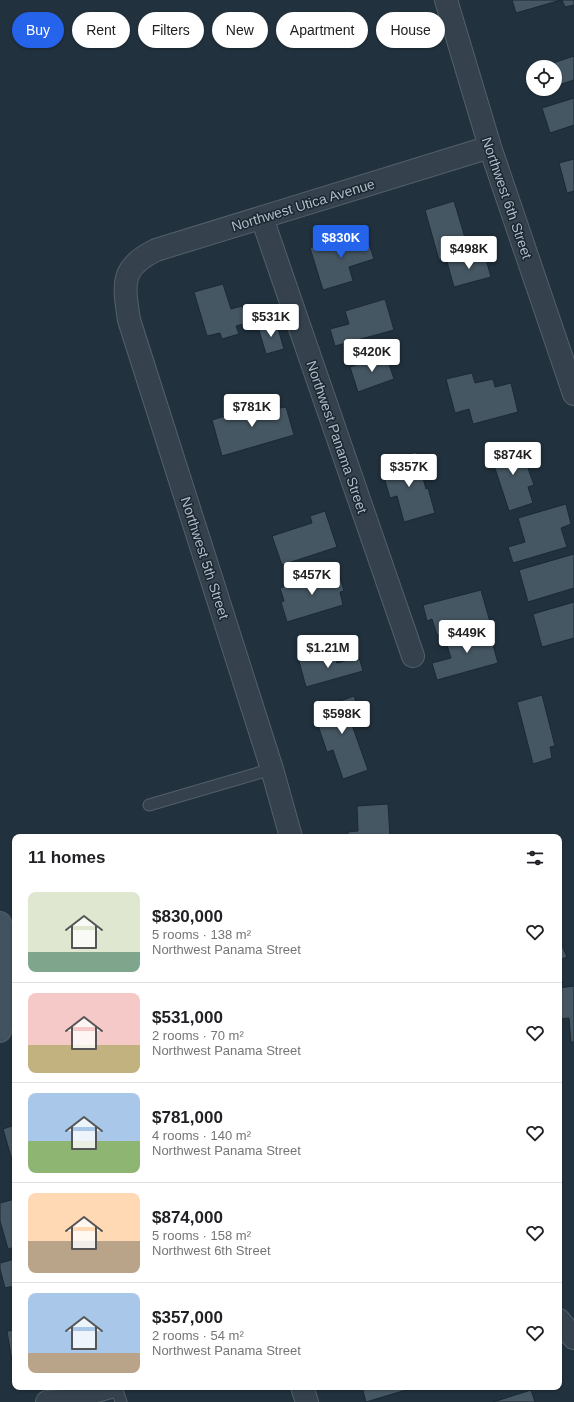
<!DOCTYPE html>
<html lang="en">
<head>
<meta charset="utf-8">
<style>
  :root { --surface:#fff; --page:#f6f6f6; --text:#202124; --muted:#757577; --line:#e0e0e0; --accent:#2563eb }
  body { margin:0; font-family:Helvetica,sans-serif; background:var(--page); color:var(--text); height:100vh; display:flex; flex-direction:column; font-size:15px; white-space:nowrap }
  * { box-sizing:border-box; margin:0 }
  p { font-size:13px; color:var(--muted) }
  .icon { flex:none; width:22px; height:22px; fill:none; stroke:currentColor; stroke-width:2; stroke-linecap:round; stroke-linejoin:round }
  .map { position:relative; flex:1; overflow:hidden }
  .drawer { position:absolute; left:12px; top:834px; width:550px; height:556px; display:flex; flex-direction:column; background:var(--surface); border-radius:8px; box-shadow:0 1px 3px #0004 }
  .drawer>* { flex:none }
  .hud { position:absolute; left:12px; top:12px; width:550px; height:36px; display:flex; gap:8px }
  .tools { position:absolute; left:526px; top:60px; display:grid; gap:8px }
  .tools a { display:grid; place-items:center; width:36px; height:36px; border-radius:50%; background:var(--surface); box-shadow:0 1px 3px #0004; font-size:20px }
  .price { position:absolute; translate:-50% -34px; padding:0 9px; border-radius:4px; background:#fff; color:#222; font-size:13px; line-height:26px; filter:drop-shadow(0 1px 2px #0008) }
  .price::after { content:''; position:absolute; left:50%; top:24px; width:12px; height:9px; margin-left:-6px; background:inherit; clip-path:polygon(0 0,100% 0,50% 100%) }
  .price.active { background:var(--accent); color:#fff }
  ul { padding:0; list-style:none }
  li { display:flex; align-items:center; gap:12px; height:100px; padding:0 16px }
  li+li { border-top:1px solid var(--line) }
  li span { display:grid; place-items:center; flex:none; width:112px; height:80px; border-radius:8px; color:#555 }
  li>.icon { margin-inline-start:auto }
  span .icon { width:48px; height:48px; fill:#fffc; stroke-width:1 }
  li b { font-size:17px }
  h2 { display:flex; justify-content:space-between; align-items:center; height:48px; padding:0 16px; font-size:17px }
  .tag { padding:0 14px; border-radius:18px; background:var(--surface); box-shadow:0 1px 3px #0004; font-size:14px; line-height:36px }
  .tag.active { background:var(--accent); color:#fff }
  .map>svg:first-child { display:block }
</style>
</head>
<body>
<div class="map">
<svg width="574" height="1402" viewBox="0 0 574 1402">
  <rect width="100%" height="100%" fill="#21313d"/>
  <path fill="#455763" stroke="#1c2933" d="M512 0H561L516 13Z
    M562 0H574V5L565 7Z
    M574 56V80L555 86V67H541Z
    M574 98V125L550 133 542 108Z
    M574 159V191L567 193 559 163Z
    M454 201 469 251 439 260 425 210Z
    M365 231 374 259 349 267 353 281 323 290 310 248Z
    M484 252 491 277 454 287 447 262Z
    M223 284 231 309 242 306 247 323 236 326 239 334 222 339 220 333 207 336 194 292Z
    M385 299 394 330 335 346 330 329 349 324 345 311Z
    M276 322 284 349 266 354 258 327Z
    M386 355 394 379 358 392 350 367Z
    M472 373 475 383 493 379 495 387 511 383 518 412 473 424 469 409 455 413 446 379Z
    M278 400 280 408 286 407 294 435 222 456 212 420Z
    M519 443 534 485 528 487 533 503 509 511 490 453Z
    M416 452 426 489 428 488 435 513 404 522 397 496 390 498 382 470 397 466 395 458Z
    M566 504 571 524 561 528 567 547 513 563 508 547 525 542 518 518Z
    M325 511 337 547 282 565 272 536 312 523 310 516Z
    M574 554V588L528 602 519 570Z
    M338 570 344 591 340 592 343 605 287 622 281 602 284 601 280 588Z
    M481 590 490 622 437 635 432 619 427 621 423 605Z
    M574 602V638L542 647 533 614Z
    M488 627 498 663 437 680 432 663 451 658 445 639Z
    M334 651 337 663 359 657 363 671 306 687 299 661Z
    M542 695 555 746 550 747 552 758 533 764 517 702Z
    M354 696 363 721 352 725 368 770 343 779 333 750 327 752 313 711Z
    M388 804 390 837H348V832L358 831 357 806Z
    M559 939 567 957 559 960Z
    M574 986V1042H571L569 1018 559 1019V988Z
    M15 1125V1167H14L3 1129Z
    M15 1199V1247L8 1249 0 1221V1203Z
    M15 1259V1290L14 1286 5 1288 0 1269V1263Z
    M15 1330V1367H13L7 1331Z
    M362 1387H416L366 1402Z
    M531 1390 535 1402H493Z"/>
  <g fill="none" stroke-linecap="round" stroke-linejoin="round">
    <defs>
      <path id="lane" d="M149 805 272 769
        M116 1387 121 1402"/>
      <path id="street" d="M446 0 490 147 574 394
        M262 218 413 656
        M291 837 272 769 129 320C124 285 119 268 156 250L490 147
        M559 1320 574 1338
        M302 1387 307 1402
        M47 1402 60 1401 111 1387"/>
      <path id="secondary" d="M0 923 9 953 10 990 0 1031"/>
    </defs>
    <use href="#lane" stroke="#53606a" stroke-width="13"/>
    <use href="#street" stroke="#53606a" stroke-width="24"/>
    <use href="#secondary" stroke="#53606a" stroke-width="24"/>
    <use href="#lane" stroke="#35424d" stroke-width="11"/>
    <use href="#street" stroke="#35424d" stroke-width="22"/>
    <use href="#secondary" stroke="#435260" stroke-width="22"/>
  </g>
  <g text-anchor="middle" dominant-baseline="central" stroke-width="3" stroke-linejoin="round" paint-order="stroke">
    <g font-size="14" fill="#b1bdc8" stroke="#1a2731">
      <text transform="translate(507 198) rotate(71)">Northwest 6th Street</text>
      <text transform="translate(303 205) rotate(-17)">Northwest Utica Avenue</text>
      <text transform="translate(337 437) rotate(71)">Northwest Panama Street</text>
      <text transform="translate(205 558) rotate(72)">Northwest 5th Street</text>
    </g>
  </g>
</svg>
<div class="tools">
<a><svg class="icon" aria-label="locate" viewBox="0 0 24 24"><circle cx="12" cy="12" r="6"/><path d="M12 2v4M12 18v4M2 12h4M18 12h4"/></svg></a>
</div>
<b class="price active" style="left:341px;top:259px">$830K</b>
<b class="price" style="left:469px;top:270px">$498K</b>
<b class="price" style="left:271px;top:338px">$531K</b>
<b class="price" style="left:372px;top:373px">$420K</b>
<b class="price" style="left:252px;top:428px">$781K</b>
<b class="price" style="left:513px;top:476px">$874K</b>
<b class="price" style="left:409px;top:488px">$357K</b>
<b class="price" style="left:312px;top:596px">$457K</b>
<b class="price" style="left:467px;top:654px">$449K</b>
<b class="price" style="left:328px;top:669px">$1.21M</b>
<b class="price" style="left:342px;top:735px">$598K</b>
<div class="hud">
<a class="tag active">Buy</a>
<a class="tag">Rent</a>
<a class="tag">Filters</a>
<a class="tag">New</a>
<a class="tag">Apartment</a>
<a class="tag">House</a>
</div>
<section class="drawer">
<h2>11 homes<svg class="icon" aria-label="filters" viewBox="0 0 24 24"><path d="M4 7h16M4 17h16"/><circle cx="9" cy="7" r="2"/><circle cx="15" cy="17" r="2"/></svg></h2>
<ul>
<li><span style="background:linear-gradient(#dfe7d0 75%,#7fa58c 0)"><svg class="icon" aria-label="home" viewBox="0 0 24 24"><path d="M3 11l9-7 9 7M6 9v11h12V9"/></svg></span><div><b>$830,000</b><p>5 rooms · 138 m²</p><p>Northwest Panama Street</p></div><svg class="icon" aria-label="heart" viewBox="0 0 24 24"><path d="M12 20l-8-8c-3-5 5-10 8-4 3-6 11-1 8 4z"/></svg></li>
<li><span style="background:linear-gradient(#f6c9c9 65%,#c2b280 0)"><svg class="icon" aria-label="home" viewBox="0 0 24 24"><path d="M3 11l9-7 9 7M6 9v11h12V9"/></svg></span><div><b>$531,000</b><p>2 rooms · 70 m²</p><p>Northwest Panama Street</p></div><svg class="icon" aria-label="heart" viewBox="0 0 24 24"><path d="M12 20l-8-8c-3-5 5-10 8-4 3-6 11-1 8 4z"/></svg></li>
<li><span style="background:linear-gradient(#a9c7e8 60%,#8fb573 0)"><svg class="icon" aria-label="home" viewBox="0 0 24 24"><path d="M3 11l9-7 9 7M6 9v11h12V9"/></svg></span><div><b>$781,000</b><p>4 rooms · 140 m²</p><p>Northwest Panama Street</p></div><svg class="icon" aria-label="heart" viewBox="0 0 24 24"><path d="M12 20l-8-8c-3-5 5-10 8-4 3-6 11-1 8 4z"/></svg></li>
<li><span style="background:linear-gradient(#ffd9b3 60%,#b9a48a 0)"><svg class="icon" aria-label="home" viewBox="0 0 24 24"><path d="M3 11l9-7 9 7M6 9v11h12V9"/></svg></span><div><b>$874,000</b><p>5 rooms · 158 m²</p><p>Northwest 6th Street</p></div><svg class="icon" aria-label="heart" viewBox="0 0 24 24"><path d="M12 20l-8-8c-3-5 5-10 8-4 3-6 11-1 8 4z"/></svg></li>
<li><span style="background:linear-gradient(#a9c7e8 75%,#b9a48a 0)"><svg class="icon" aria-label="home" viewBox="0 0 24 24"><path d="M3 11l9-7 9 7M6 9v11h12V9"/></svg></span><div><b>$357,000</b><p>2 rooms · 54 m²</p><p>Northwest Panama Street</p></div><svg class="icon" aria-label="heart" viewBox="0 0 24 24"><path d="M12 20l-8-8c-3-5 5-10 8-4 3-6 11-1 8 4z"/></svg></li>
</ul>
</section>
</div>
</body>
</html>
